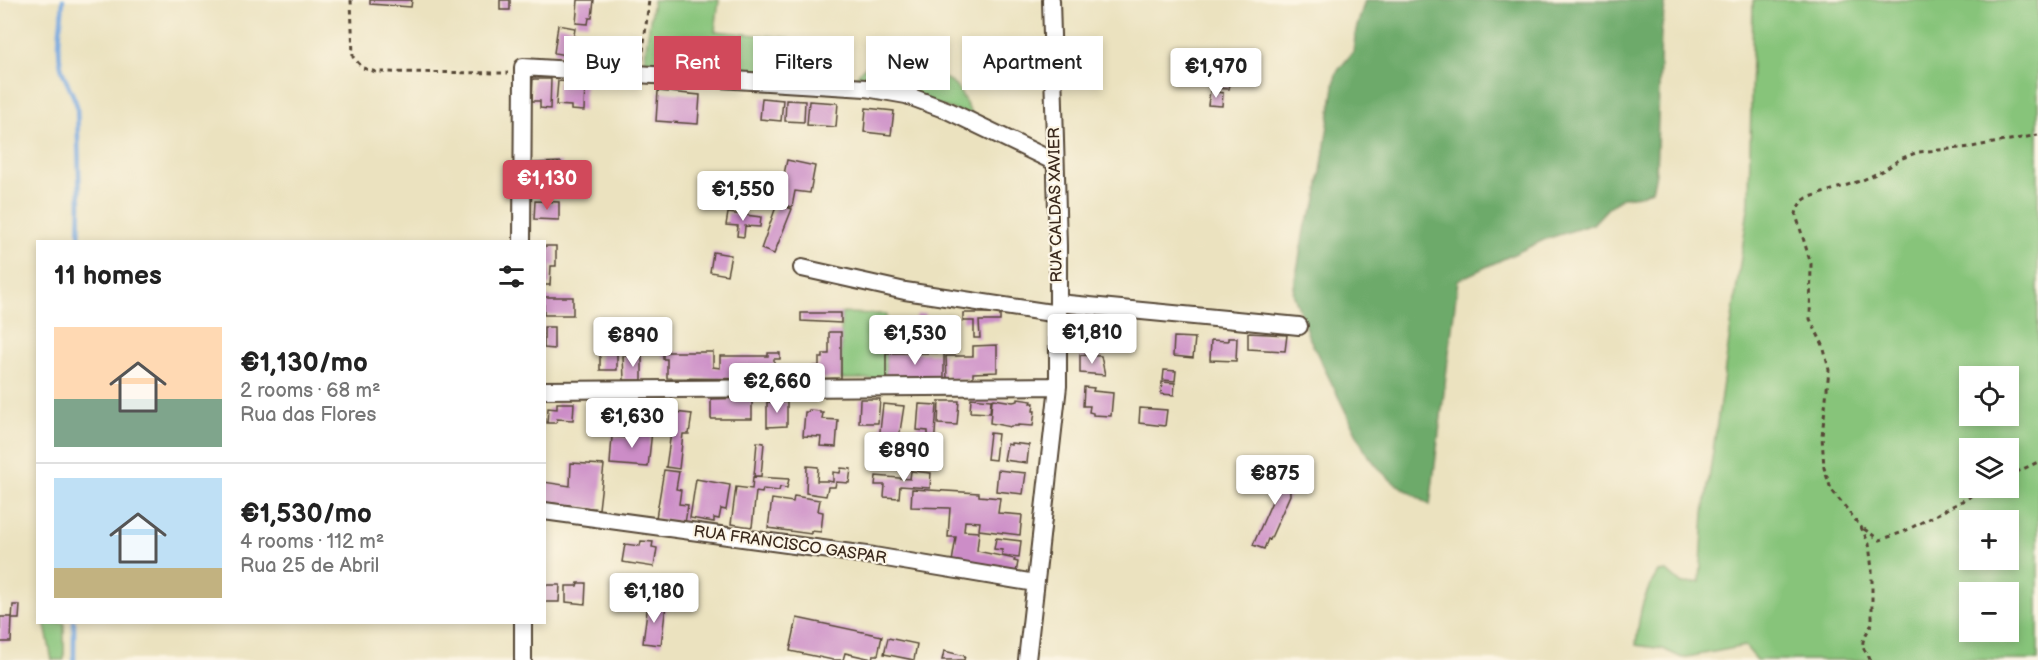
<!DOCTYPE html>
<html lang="en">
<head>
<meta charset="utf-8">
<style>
  :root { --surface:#fff; --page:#f6f6f6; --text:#222; --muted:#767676; --line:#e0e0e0; --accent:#d1495b }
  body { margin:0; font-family:"Balsamiq Sans",sans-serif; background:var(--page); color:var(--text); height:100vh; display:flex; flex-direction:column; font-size:22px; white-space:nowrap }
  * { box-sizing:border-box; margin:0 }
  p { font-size:20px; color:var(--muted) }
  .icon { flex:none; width:33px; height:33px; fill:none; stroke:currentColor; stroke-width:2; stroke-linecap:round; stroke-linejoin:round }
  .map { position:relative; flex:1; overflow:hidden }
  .details { position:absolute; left:36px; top:240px; width:510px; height:384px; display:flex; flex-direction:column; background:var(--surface); border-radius:0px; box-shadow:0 3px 9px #0003 }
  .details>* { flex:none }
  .hud { position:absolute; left:564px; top:36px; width:570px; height:54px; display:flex; gap:12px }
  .tools { position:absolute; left:1959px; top:366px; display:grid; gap:12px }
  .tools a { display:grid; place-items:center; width:60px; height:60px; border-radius:0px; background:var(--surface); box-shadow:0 3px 9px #0003; font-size:30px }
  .price { position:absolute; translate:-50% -51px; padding:0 14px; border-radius:6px; background:#fff; color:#222; font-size:20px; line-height:39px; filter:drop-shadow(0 2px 3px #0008) }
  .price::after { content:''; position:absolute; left:50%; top:36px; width:18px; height:14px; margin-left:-9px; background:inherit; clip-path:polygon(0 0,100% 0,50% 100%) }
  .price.active { background:var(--accent); color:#fff }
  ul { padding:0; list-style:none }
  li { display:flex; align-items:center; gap:18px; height:150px; padding:0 18px }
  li+li { border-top:2px solid var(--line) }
  li span { display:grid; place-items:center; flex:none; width:168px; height:120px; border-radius:0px; color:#555 }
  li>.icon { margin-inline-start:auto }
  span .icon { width:72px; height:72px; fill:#fffc; stroke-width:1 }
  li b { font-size:26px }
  h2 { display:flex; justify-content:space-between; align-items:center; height:72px; padding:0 18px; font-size:26px }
  .tag { padding:0 21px; border-radius:0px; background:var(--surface); box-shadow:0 3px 9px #0003; font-size:21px; line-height:54px }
  .tag.active { background:var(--accent); color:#fff }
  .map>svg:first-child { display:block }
</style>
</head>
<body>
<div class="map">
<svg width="2038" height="660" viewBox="0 0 2038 660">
  <rect width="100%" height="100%" fill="#fcf5e5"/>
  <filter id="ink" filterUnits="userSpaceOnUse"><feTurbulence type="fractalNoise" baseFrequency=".0167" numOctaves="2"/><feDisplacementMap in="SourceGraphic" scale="12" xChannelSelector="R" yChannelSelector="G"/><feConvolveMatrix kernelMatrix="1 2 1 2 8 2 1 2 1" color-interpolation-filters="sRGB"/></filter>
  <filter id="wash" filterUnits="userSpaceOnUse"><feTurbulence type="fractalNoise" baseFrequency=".008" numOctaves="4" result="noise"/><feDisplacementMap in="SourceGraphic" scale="24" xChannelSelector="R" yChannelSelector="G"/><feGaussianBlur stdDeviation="1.35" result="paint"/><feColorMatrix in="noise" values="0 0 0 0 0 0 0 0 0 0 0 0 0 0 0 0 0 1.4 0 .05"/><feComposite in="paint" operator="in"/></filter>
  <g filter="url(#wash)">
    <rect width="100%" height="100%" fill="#ebe2bf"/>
    <path fill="#87c47a" stroke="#61774c" stroke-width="1.5" fill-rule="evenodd" d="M653 0H719L715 31 789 38 787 74 643 69Z
      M1753 0H2038V660H1757L1745 646 1682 658 1663 649 1636 645C1640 612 1640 601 1658 572L1667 571 1682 584 1700 582 1704 513 1749 202ZM1970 376H2008V416H1970ZM2008 448V488H1970V448ZM1970 520H2008V560H1970ZM1970 592H2008V632H1970Z
      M880 62C902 65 942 70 957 88 965 97 966 108 974 116L855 80C860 69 867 63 880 62Z
      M841 313 886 314V379H841Z
      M44 623H64V660H52C49 647 48 635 44 623Z"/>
    <path fill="#6daa6a" stroke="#546a44" stroke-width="1.5" d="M1365 0H1666L1661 33 1656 174 1652 190 1641 195 1623 197 1608 208 1593 224 1546 239 1458 280 1430 505 1393 482 1380 470 1365 451 1308 335 1293 293 1305 225 1316 204 1336 73 1353 52 1356 30Z"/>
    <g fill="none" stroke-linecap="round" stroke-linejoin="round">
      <path stroke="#72a6df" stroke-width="4.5" d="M63 0C62 21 56 45 61 66 64 80 73 92 77 106L80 205 79 242
        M74 660V622"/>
    </g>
    <g id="blocks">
      <path fill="#cc8dc7" d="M370 0H412L411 7 370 4Z
        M500 0H510V10H500Z
        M578 0H594L592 18H589L588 24 576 23Z
        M558 25 575 28 571 56 554 53Z
        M1211 66 1240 70 1239 81 1231 80 1229 89 1214 88 1215 82H1209Z
        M533 79H551L550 109 540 108V101H532Z
        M558 81 585 83 584 111 571 110V106L556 105Z
        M658 91 700 95 698 124 656 121Z
        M1210 91 1223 93 1222 106 1208 105Z
        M762 98 783 100 781 121 760 119Z
        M786 100 805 101 804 122 785 121Z
        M809 101 838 103 836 127 807 125Z
        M866 108 894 111 891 135 864 132Z
        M787 160 815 166 810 193 795 191 792 207 781 205 785 188H781Z
        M561 162V176H555V180L534 181 533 163Z
        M535 201 559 202V220L534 219Z
        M777 204 792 209 774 254 761 249Z
        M728 213 761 217 760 227 745 226 744 237 737 236 738 226 726 225Z
        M544 246H556V266H551L550 285H544Z
        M713 252 731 255 727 275 710 272Z
        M544 297H573V315H544Z
        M801 313H841V323L801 321Z
        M963 313H1000V321H979L980 338H974V321H963Z
        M918 314H925L926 336 913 337V327L912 332H905V319L913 321Z
        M1081 324H1100V350H1081Z
        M544 327H554V349L544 348Z
        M829 332H841V378L809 379V367L819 366V358H823V354H829Z
        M1248 333 1287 335 1285 351 1248 349Z
        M1174 337 1195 338 1193 358 1173 356Z
        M1228 338H1237L1236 361 1210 360 1211 340 1228 341Z
        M997 345V372L973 373V379H947L946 356H973V346Z
        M663 352H713V367L720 368V356H768V353H780V359H774V379L667 378V359H663Z
        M600 353H617V370H600Z
        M886 353H944V379H886Z
        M1080 355 1101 356 1105 375 1080 373Z
        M623 356H642V380H624Z
        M1164 370 1176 371 1175 381 1163 380Z
        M1162 382 1175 383 1174 395 1161 394Z
        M1084 387 1094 388 1093 391 1113 393 1111 416 1093 415V413L1089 412 1090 406H1083Z
        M752 398V419H711V399Z
        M971 398 991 400 990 413 970 412Z
        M860 399H880L878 423H859Z
        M994 399 1013 402 1018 401V399L1032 401 1031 403H1034L1033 411H1035L1033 426 1018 425V426H1011V427L990 423 992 400Z
        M939 401H959L957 425 938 424Z
        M767 402H787V426L767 427Z
        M557 403H574L573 420 557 419 556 423H547L548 408 557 409Z
        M883 404 904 406 899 438 915 439 912 469 904 468 905 454 898 453V448H893L894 441 879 440Z
        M919 404 937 405 934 448 928 447V431L917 430Z
        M1140 408 1167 410 1165 426 1139 423Z
        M809 410 820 411V413H823L822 419 838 420 836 447 820 446 821 437 803 436 805 412H808Z
        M674 412 692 414 689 434H683L679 469 666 467Z
        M630 429 652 431 648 467 610 464 612 436 629 438Z
        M990 433 998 434 995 460 987 459Z
        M757 442 764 443 761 476H754Z
        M1011 443 1029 445 1027 463 1004 460 1007 444 1011 445Z
        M1289 462 1290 495 1270 540 1268 539 1264 549 1253 545 1277 490V463Z
        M571 463 604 465 599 509 544 502V482L570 486Z
        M807 466 818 467 817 481H828L833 482V472L840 473 841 468 851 469 849 483 836 482 835 487H828L826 496 806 493Z
        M664 470 679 472 676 489 681 490 679 504 688 505 685 523 656 518Z
        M998 470 1026 473 1023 494 996 491Z
        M911 471 931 473 930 488 900 486 899 498 884 497 885 485H875L876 476 910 479Z
        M753 477 789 479 787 488 780 487 779 491 763 489 762 493 756 492 752 527 731 524 736 487 752 489Z
        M696 479 730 485 726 510 721 509 719 519 714 518V522L690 518Z
        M912 489 979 493V496L1000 498 998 513 1022 515 1020 535 979 530 980 522 965 521 964 531 979 532 977 551 1015 559 1014 561 1018 562 1016 573 952 562 956 537H948L950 508 911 507Z
        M794 496 820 500 818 511 823 512 821 532 811 531V534L768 528 772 499 793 502Z
        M996 538 1021 541 1019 557 1002 555V550L994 549Z
        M641 541 653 542 652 547 657 548 654 567 622 562 625 544 640 546Z
        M578 583H586L585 604 566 602V586H577Z
        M544 585H560L559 602H544Z
        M648 603 666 605 661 645 643 643Z
        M13 605H20L19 619H12Z
        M0 617H12L11 642H0Z
        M797 618 882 636 878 655H873L872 659 845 653 843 660H833L790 651Z
        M888 638 917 644 914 660 884 654Z
        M944 651 965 656 964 660H942Z"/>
    </g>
  </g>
  <g filter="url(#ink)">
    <use href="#blocks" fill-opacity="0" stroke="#554636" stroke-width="1.5"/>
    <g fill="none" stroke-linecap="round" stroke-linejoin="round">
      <defs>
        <path id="minor" d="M522 242 523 67 866 88 906 95 949 111 1055 162
          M802 268 905 291 1058 314
          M1058 303 1299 326
          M544 390 1058 386
          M544 511 874 556 1035 583
          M523 622V660
          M1027 660 1058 386V246L1051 0"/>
      </defs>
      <use href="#minor" stroke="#554636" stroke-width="20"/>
      <path stroke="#554636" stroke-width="3" stroke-dasharray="4.5 4.5" stroke-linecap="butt" d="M351 0 353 57 363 68 376 72 508 73
        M642 60 649 0
        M2008 476 2038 462
        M1864 529 1880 540 1903 532 1987 488
        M1870 660C1869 655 1864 651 1863 647 1861 638 1870 630 1872 623V570L1869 544 1861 527 1831 489 1824 468 1822 436 1829 370 1823 345 1810 319 1811 264 1796 215C1797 207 1800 202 1807 198L1863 180 1886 169 1900 159 1918 152 1971 147 2038 135"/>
      <use href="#minor" stroke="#fff" stroke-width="16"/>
    </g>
  </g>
  <g text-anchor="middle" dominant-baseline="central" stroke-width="4.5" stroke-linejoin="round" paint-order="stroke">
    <g font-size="16" fill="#3b2a1e" stroke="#fcf5e5">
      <text transform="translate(1056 205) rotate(-91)">RUA CALDAS XAVIER</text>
      <text transform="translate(790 545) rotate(8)">RUA FRANCISCO GASPAR</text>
    </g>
  </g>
</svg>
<div class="tools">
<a><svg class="icon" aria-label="locate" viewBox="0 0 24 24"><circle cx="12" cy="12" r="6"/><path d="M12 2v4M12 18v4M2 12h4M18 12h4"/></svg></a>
<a><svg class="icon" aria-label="layers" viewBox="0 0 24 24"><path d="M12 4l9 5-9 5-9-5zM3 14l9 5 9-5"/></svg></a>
<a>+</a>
<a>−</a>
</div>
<b class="price" style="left:1216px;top:99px">€1,970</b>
<b class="price active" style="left:547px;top:211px">€1,130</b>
<b class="price" style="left:743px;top:222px">€1,550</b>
<b class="price" style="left:1092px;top:365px">€1,810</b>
<b class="price" style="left:915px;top:366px">€1,530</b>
<b class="price" style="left:633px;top:368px">€890</b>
<b class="price" style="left:777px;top:414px">€2,660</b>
<b class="price" style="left:632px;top:449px">€1,630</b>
<b class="price" style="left:904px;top:483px">€890</b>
<b class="price" style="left:1275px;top:506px">€875</b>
<b class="price" style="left:654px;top:624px">€1,180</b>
<div class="hud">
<a class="tag">Buy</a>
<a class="tag active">Rent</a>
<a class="tag">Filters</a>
<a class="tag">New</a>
<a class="tag">Apartment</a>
</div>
<section class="details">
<h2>11 homes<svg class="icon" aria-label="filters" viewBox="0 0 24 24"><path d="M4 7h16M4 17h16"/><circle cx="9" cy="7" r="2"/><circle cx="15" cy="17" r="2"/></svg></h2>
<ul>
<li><span style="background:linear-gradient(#ffd9b3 60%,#7fa58c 0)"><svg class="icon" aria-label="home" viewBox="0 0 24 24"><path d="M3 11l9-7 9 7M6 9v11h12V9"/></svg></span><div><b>€1,130/mo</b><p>2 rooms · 68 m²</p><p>Rua das Flores</p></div></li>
<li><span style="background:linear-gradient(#bfe0f5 75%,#c2b280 0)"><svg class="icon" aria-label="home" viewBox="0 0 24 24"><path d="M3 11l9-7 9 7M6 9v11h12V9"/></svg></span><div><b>€1,530/mo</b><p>4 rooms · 112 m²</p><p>Rua 25 de Abril</p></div></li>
</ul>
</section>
</div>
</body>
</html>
